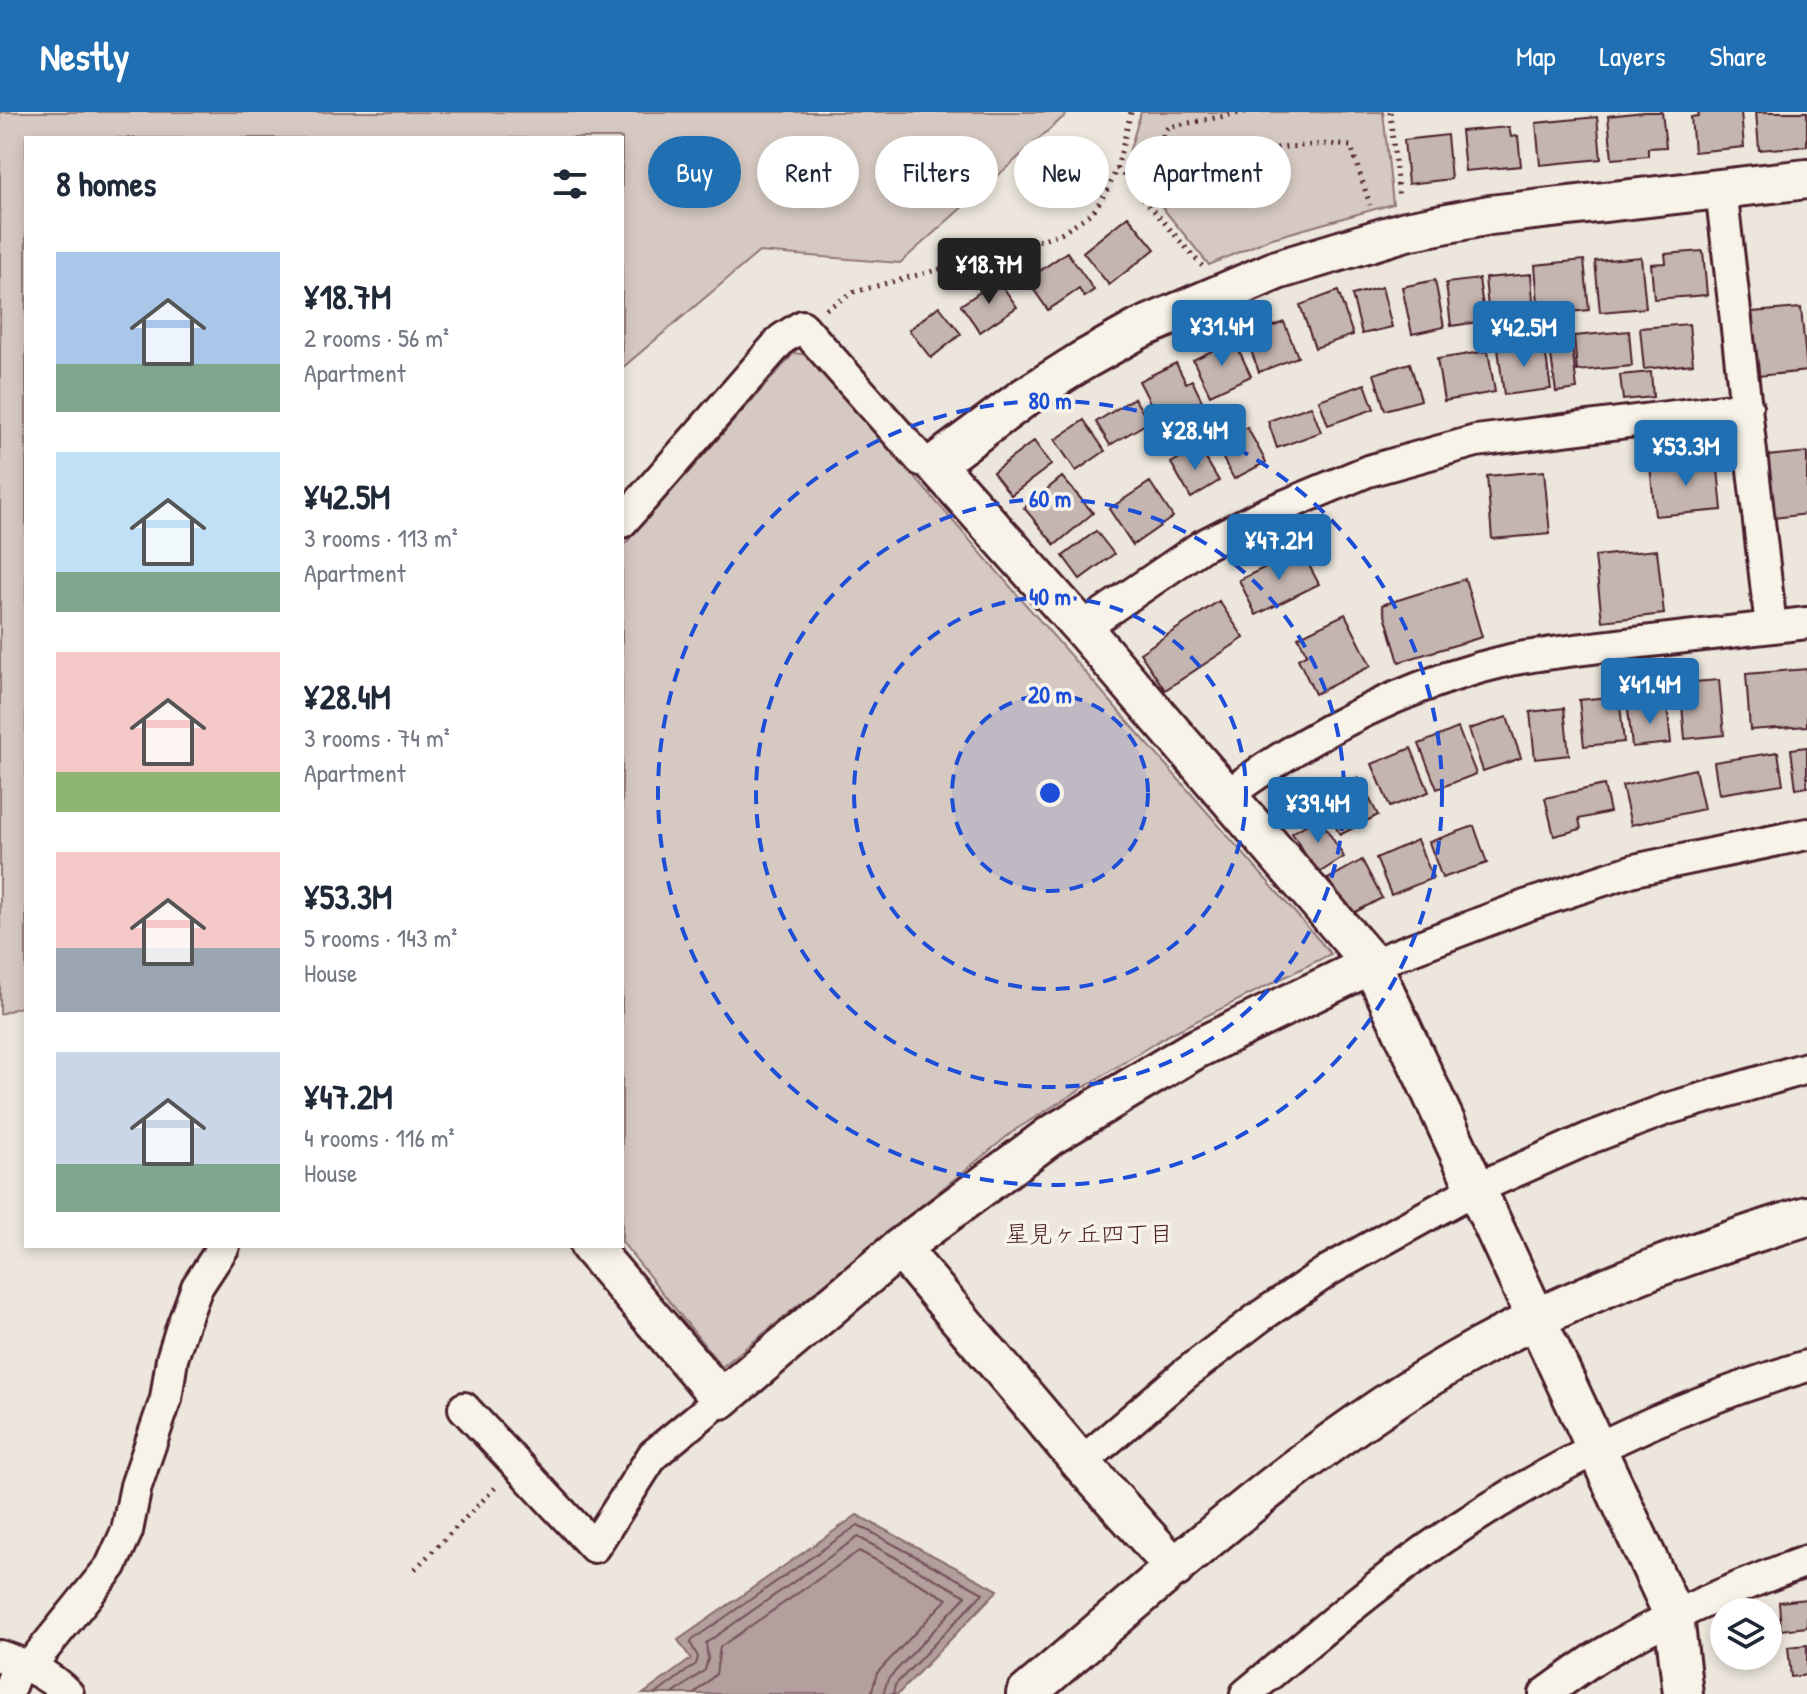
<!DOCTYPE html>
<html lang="en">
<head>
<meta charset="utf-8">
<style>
  :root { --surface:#fff; --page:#f2f2f3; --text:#1f2937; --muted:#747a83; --accent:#1f6fb2 }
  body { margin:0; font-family:"Patrick Hand","Klee One",sans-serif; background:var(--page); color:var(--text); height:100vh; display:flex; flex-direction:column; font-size:30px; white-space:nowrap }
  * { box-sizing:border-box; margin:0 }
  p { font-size:26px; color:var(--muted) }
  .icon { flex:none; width:44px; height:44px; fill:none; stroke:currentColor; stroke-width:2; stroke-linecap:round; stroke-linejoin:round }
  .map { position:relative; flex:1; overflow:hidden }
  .side { position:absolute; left:24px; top:24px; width:600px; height:1112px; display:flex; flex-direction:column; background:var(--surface); border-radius:0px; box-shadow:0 4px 12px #0003 }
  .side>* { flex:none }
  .banner { position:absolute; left:648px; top:24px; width:760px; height:72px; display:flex; gap:16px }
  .tools { position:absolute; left:1710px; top:1486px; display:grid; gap:16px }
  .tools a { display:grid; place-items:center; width:72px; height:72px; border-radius:50%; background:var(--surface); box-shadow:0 4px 12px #0003; font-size:40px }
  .price { position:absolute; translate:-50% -68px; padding:0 18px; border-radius:8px; background:var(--accent); color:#fff; font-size:26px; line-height:52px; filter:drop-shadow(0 2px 4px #0008) }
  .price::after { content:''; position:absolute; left:50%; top:48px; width:24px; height:18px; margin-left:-12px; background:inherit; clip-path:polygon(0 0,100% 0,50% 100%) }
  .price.on { background:#222; color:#fff }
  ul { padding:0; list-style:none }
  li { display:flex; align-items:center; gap:24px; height:200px; padding:0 32px }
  li span { display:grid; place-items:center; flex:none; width:224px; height:160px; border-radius:0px; color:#555 }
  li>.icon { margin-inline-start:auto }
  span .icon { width:96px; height:96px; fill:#fffc; stroke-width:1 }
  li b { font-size:34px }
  h2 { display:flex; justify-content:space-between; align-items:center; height:96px; padding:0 32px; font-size:34px }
  .chip { padding:0 28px; border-radius:36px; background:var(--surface); box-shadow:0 4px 12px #0003; font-size:28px; line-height:72px }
  .chip.on { background:var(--accent); color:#fff }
  header { display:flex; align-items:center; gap:48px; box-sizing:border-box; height:112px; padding:0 40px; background:var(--accent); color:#fff }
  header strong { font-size:38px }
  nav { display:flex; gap:44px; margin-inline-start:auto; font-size:28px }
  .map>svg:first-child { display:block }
</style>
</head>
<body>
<header>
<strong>Nestly</strong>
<nav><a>Map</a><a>Layers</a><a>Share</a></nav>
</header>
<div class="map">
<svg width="1807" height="1582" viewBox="0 0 1807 1582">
  <rect width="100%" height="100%" fill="#ece6dd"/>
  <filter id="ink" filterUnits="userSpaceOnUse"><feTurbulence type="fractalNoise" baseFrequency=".0125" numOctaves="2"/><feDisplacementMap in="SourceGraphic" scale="16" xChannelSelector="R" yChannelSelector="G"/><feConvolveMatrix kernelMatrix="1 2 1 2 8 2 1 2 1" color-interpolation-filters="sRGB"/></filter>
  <g filter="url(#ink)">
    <path fill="#d5c9c2" stroke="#907476" stroke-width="2" d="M0 0H1069L900 151 759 140 622 256V26H26V893L0 902Z
      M1141 0H1383L1393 92 1269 127 1209 153 1126 51Z
      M794 241 808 243 1331 842 1168 923 1015 1018 722 1255 622 1130V435Z"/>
    <path fill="#b39f9d" stroke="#896c6f" stroke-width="2" d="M857 1403 998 1478 898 1582H643L691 1547 678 1528Z"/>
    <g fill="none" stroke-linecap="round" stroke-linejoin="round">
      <path stroke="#745259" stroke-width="2" d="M656 1582 696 1552 698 1545 691 1532 692 1528 858 1413 983 1481 895 1573 893 1582
        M673 1582 705 1558 708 1547 706 1531 858 1425 966 1484 888 1567 883 1582
        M694 1582 716 1562 720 1535 859 1439 947 1487 877 1561 871 1582"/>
    </g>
    <path fill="#c4b5b0" stroke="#4a1f2b" stroke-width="2" d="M1644 0H1662L1666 35 1648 36V44L1612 47 1608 4Z
      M1698 0H1741L1744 35 1694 40 1691 5 1699 4Z
      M1756 0H1807V34L1759 38Z
      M1597 5 1601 47 1540 53 1536 11Z
      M1509 15 1511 25 1518 24 1521 54 1465 59 1461 19Z
      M1447 23 1451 67 1408 72 1404 28Z
      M1128 104 1155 137 1109 173 1083 140Z
      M1703 139 1707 183 1654 187 1651 152 1666 151 1665 142Z
      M1067 140 1094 178 1084 185 1079 177 1048 198 1027 168Z
      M1641 145 1646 196 1600 200 1595 149Z
      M1584 148 1589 198 1539 203 1535 153Z
      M1531 162 1534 202 1489 206 1485 166Z
      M1479 167 1485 209 1451 214 1446 171Z
      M998 168 1017 195 980 220 961 193Z
      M1435 168 1444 215 1412 222 1402 175Z
      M1382 175 1392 215 1362 222 1352 183Z
      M1338 179 1353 223 1315 236 1300 193Z
      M939 194 961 222 931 246 909 218Z
      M1801 196 1807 259 1758 264 1752 200Z
      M1284 210 1298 245 1259 260 1246 225Z
      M1689 212 1693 252 1644 257 1640 216Z
      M1629 219 1632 254 1577 259 1574 224Z
      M1571 226 1577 277 1556 280 1549 229Z
      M1234 228 1251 264 1210 283 1193 248Z
      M1544 231 1551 277 1504 283 1498 237Z
      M1488 239 1495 280 1444 289 1437 247Z
      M1176 251 1186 271 1192 268 1202 289 1171 304 1168 299 1157 304 1139 269Z
      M1410 251 1421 288 1385 298 1374 262Z
      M1651 260 1653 285 1623 288 1620 263Z
      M1365 272 1374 297 1328 313 1319 288Z
      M1134 286 1149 310 1110 333 1096 310Z
      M1311 294 1321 320 1277 336 1268 309Z
      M1084 308 1105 339 1076 359 1055 328Z
      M1247 315 1266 350 1234 367 1215 332Z
      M1034 329 1051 353 1011 383 993 360Z
      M1199 335 1219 369 1191 386 1171 351Z
      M1807 340V402L1774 406 1767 344Z
      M1717 347 1722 398 1655 404 1650 353Z
      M1544 359 1550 422 1492 427 1487 364Z
      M1062 365 1093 401 1055 433 1024 396Z
      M1150 370 1173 405 1133 433 1109 397Z
      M1096 419 1114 442 1080 467 1063 444Z
      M1301 438 1319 472 1256 503 1239 468Z
      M1657 438 1664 502 1602 509 1595 444Z
      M1465 467 1482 525 1399 550 1382 493Z
      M1219 489 1244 526 1165 578 1140 541Z
      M1345 502 1371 554 1315 582 1298 547 1307 542 1298 525Z
      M1807 557V614L1750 618 1746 562Z
      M1719 568 1724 623 1685 627 1680 571Z
      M1619 584 1624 630 1584 634 1579 588Z
      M1667 593 1671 631 1632 635 1628 597Z
      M1564 596 1569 643 1535 647 1530 600Z
      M1507 605 1521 646 1483 659 1469 617Z
      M1458 616 1476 662 1437 677 1419 632Z
      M1807 635V675L1796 677 1791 637Z
      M1411 636 1429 680 1390 695 1372 652Z
      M1778 640 1783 672 1719 682 1714 650Z
      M1695 657 1704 697 1631 713 1622 674Z
      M1358 665 1378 703 1340 723 1320 686Z
      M1604 673 1610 700 1579 707 1581 717 1554 724 1545 686Z
      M1319 705 1344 745 1317 762 1292 721Z
      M1474 714 1487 751 1442 766 1429 730Z
      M1417 728 1433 766 1391 783 1376 746Z
      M1362 748 1382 786 1348 804 1328 767Z
      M1807 1487V1515L1781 1518 1779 1490Z
      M1807 1533V1563L1791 1565 1788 1535Z"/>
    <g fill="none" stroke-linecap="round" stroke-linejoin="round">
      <defs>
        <path id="minor" d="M1721 77 1771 515
          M622 410 782 227 802 214 921 348 935 352
          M1082 516 1202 434 1262 403 1368 359 1476 329 1747 295
          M1226 684C1312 620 1405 572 1510 548 1548 540 1587 537 1625 532 1686 525 1746 518 1807 511
          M1372 852 1525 794 1634 758 1807 722
          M464 1296 594 1435 653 1343 721 1287
          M1081 1351 1185 1262 1261 1204 1329 1158 1475 1077 1590 1026 1667 997 1807 956
          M0 1544C27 1553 48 1562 68 1582
          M30 1554 111 1454 127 1419 136 1374 166 1287 172 1247 182 1215 197 1175 224 1134
          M7 1582 19 1551
          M1246 1582C1305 1533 1363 1483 1426 1438 1541 1357 1672 1294 1807 1254
          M1545 1582C1565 1568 1585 1552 1606 1540 1669 1503 1738 1474 1807 1449"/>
        <path id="tertiary" d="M590 1134 721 1287 900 1136 1050 1024 1194 938 1372 852
          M900 1136 1081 1351 1175 1456
          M1026 1582C1169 1461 1311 1328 1477 1237 1581 1180 1694 1139 1807 1104
          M1683 1582 1674 1504 1372 852 1082 516 935 352 1025 285 1082 249 1139 217 1277 158 1406 119 1490 103 1807 67"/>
      </defs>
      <use href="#minor" stroke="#4a1f2b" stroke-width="36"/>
      <use href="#tertiary" stroke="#4a1f2b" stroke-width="44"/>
      <path stroke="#4a1f2b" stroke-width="5" stroke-dasharray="2 6" stroke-linecap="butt" d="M1246 0 1168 15C1156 30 1164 42 1182 43L1328 32 1351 34 1370 93
        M1390 0 1399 87
        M1117 56 1202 154
        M826 197 854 180 1008 139 1061 121 1093 100 1108 77 1117 56 1131 0
        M415 1457 498 1373"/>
      <use href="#minor" stroke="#f7f3e8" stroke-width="30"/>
      <use href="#tertiary" stroke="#f7f3e8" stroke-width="38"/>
    </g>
  </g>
  <circle cx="1050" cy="681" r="98" fill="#1d4ed8" fill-opacity=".12"/>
  <g fill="none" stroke="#1d4ed8" stroke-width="4" stroke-dasharray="14 10">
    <circle cx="1050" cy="681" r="98"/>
    <circle cx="1050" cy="681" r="196"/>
    <circle cx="1050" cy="681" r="294"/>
    <circle cx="1050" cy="681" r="392"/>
  </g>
  <g text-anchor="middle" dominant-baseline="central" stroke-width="7" stroke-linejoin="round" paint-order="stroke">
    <g font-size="24" fill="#4a1f2b" stroke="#f7f3e8">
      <text x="1089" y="1121">星見ヶ丘四丁目</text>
    </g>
  </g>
  <circle cx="1050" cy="681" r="12" fill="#1d4ed8" stroke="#f7f3e8" stroke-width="4"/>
  <g font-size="24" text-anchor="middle" font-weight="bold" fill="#1d4ed8" stroke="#f7f3e8" stroke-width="7" stroke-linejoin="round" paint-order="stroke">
    <text x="1050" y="297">80 m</text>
    <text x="1050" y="395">60 m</text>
    <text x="1050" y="493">40 m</text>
    <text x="1050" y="591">20 m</text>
  </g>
</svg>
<div class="tools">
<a><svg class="icon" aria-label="layers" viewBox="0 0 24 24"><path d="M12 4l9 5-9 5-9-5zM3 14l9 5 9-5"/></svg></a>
</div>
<b class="price on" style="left:989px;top:194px">¥18.7M</b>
<b class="price" style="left:1222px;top:256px">¥31.4M</b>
<b class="price" style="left:1524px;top:257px">¥42.5M</b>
<b class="price" style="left:1195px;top:360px">¥28.4M</b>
<b class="price" style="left:1686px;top:376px">¥53.3M</b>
<b class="price" style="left:1279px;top:470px">¥47.2M</b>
<b class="price" style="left:1650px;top:614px">¥41.4M</b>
<b class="price" style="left:1318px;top:733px">¥39.4M</b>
<div class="banner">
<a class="chip on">Buy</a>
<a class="chip">Rent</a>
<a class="chip">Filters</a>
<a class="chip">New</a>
<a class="chip">Apartment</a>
</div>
<section class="side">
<h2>8 homes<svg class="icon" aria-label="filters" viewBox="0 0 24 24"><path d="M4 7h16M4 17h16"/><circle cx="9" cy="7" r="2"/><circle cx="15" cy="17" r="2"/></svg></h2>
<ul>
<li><span style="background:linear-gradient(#a9c7e8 70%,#7fa58c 0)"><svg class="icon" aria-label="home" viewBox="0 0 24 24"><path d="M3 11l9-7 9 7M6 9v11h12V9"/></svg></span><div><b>¥18.7M</b><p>2 rooms · 56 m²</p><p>Apartment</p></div></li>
<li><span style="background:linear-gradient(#bfe0f5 75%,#7fa58c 0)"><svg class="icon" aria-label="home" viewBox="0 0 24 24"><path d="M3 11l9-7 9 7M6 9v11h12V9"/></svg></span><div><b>¥42.5M</b><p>3 rooms · 113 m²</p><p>Apartment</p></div></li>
<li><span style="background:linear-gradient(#f6c9c9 75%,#8fb573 0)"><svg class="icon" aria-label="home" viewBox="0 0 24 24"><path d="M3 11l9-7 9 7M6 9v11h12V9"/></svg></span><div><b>¥28.4M</b><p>3 rooms · 74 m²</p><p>Apartment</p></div></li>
<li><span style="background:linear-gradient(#f6c9c9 60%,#9aa5b1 0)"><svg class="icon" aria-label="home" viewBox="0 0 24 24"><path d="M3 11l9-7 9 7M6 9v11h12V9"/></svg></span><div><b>¥53.3M</b><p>5 rooms · 143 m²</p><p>House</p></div></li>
<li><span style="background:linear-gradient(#c9d6e8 70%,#7fa58c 0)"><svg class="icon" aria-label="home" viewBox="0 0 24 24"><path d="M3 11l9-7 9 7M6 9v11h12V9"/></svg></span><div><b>¥47.2M</b><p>4 rooms · 116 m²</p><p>House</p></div></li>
</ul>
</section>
</div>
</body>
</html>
